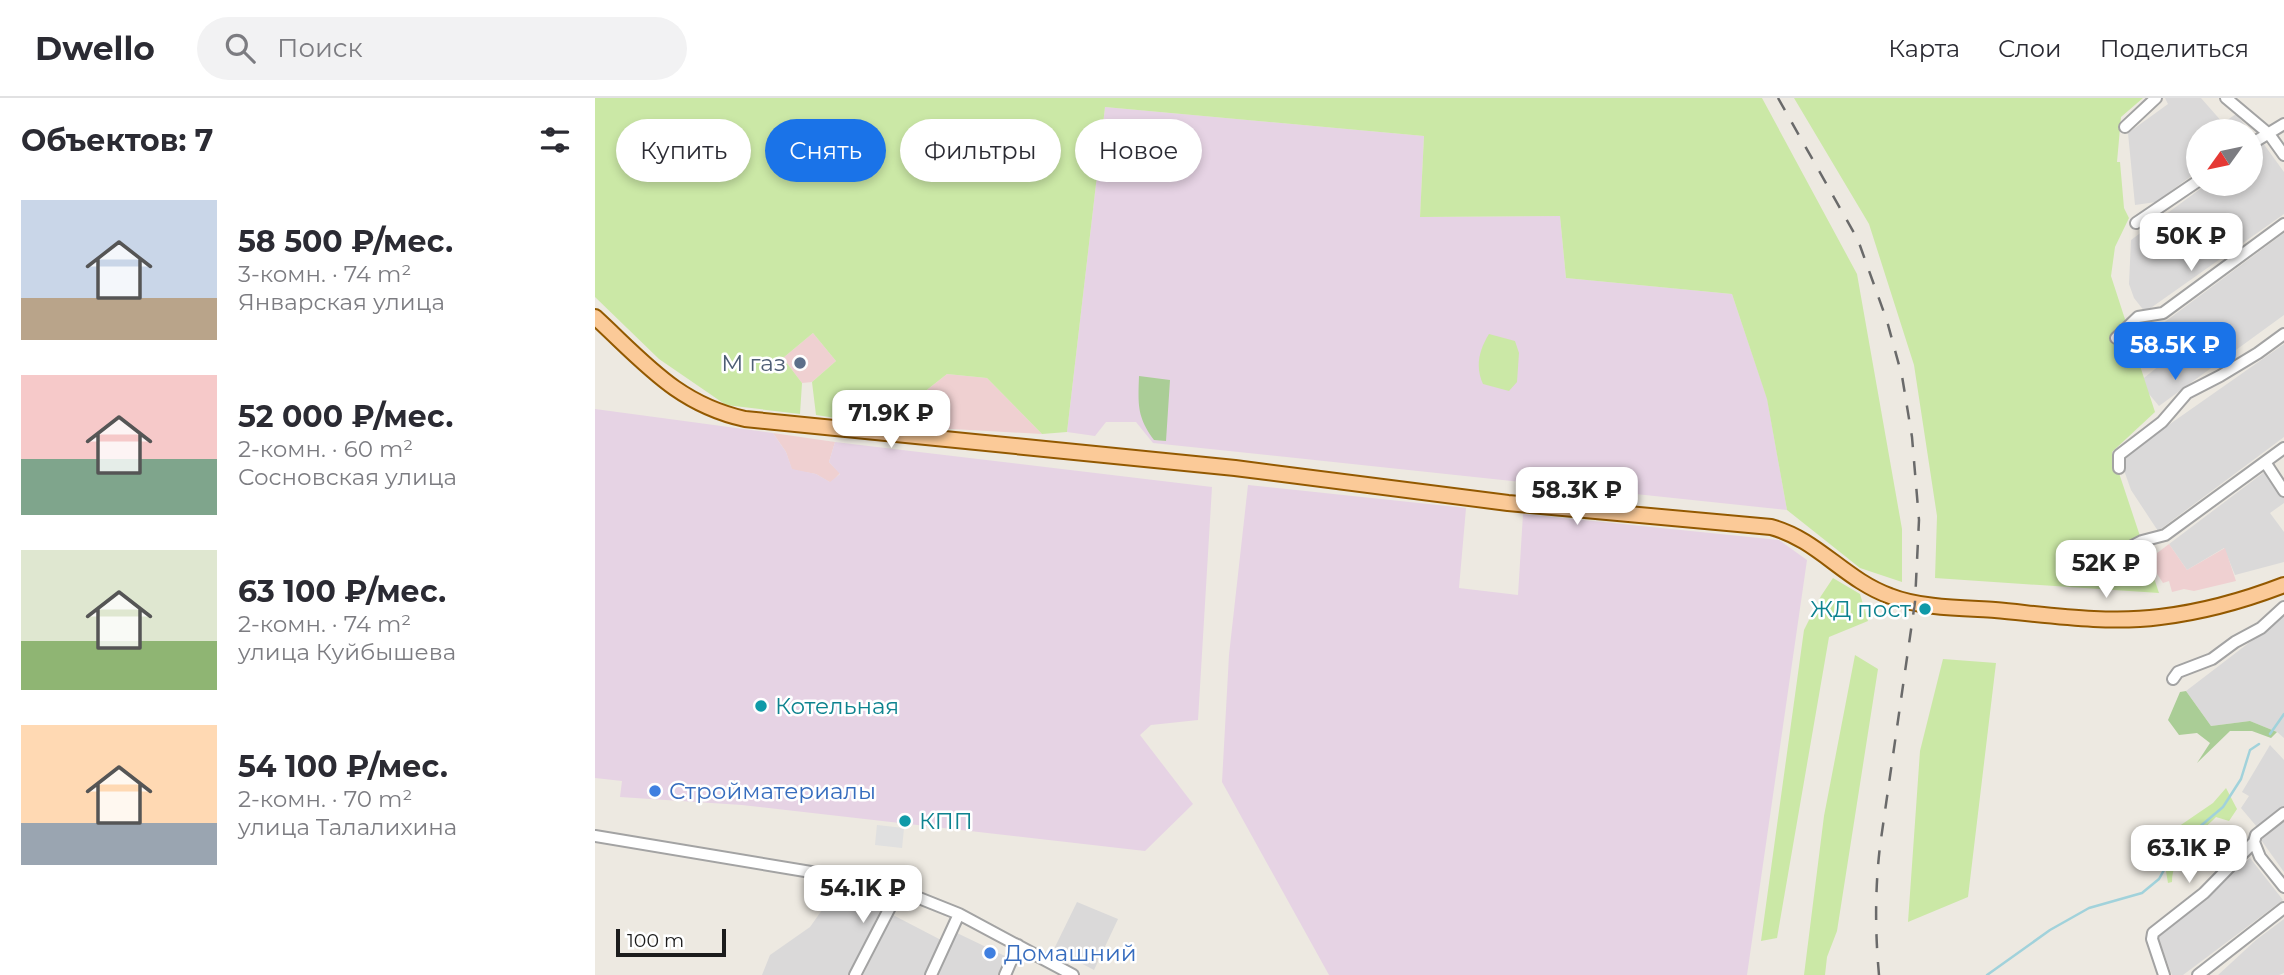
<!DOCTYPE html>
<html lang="ru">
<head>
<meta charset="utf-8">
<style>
  :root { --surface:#fff; --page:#f2f2f3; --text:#2b2b33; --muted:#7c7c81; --line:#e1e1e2; --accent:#1a73e8 }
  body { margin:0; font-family:Montserrat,sans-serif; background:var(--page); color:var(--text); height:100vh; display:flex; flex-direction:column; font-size:26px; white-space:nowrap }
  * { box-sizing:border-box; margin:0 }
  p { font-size:23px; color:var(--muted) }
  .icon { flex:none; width:38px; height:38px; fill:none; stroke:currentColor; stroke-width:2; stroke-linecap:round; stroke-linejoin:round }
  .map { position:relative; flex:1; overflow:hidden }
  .side { display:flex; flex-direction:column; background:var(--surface); width:595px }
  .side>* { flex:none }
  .banner { position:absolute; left:21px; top:21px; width:665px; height:63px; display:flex; gap:14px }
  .needle { width:46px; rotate:237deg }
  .controls { position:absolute; left:1591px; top:21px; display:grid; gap:14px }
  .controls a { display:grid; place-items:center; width:77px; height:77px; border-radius:50%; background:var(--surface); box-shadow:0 4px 10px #0003; font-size:35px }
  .scale { position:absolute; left:21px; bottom:18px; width:110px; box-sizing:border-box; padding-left:7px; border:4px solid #1c1c1c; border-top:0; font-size:19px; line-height:24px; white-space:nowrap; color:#1c1c1c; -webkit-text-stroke:5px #fff; paint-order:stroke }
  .price { position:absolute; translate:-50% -60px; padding:0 16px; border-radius:14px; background:#fff; color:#222; font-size:23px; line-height:46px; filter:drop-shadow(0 2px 4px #0008) }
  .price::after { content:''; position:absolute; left:50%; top:42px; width:21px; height:16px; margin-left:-10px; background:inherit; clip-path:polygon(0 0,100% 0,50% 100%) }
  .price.on { background:var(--accent); color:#fff }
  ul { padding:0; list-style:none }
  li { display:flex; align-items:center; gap:21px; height:175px; padding:0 21px }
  li span { display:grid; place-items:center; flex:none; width:196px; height:140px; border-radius:0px; color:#555 }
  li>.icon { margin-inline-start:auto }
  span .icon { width:84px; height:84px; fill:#fffc; stroke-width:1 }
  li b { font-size:30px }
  h2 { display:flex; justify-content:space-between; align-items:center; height:84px; padding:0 21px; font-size:30px }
  .chip { padding:0 24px; border-radius:32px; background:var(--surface); box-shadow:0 4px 10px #0003; font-size:24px; line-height:63px }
  .chip.on { background:var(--accent); color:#fff }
  header { display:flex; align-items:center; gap:42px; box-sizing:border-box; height:98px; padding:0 35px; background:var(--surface); border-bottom:2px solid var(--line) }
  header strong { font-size:33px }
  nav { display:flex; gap:38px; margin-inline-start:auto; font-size:24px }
  .search { width:490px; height:63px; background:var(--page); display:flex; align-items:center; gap:18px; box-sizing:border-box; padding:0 24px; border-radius:38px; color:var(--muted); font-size:26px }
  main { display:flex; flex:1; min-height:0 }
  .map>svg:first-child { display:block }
</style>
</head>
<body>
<header>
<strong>Dwello</strong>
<div class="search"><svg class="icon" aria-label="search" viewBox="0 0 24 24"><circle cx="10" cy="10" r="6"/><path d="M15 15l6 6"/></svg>Поиск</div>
<nav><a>Карта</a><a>Слои</a><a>Поделиться</a></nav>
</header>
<main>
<section class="side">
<h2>Объектов: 7<svg class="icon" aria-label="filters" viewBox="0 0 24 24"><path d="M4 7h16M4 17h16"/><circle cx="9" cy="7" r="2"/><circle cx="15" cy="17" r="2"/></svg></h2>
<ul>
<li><span style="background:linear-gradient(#c9d6e8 70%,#b9a48a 0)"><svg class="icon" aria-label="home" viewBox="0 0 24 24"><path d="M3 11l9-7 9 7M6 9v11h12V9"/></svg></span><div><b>58 500 ₽/мес.</b><p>3-комн. · 74 m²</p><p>Январская улица</p></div></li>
<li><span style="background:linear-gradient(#f6c9c9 60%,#7fa58c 0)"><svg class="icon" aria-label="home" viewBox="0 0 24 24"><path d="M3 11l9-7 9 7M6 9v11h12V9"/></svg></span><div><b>52 000 ₽/мес.</b><p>2-комн. · 60 m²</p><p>Сосновская улица</p></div></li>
<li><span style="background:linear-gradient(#dfe7d0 65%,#8fb573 0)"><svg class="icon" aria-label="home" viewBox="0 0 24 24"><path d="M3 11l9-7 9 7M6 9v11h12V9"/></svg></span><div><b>63 100 ₽/мес.</b><p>2-комн. · 74 m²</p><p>улица Куйбышева</p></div></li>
<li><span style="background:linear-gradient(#ffd9b3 70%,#9aa5b1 0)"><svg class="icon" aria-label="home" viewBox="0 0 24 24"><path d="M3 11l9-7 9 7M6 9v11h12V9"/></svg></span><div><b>54 100 ₽/мес.</b><p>2-комн. · 70 m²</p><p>улица Талалихина</p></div></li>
</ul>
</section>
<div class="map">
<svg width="1689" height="877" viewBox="0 0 1689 877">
  <rect width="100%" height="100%" fill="#ede9e1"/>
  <path fill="#dad9d9" d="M1570 0H1606L1628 25 1641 16 1655 33H1603V73L1561 104 1540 107 1533 35 1573 6Z
    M1668 45 1689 74V116L1550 214 1539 200 1534 186 1536 142 1612 86H1656V54Z
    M1689 135V217L1564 308 1544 284 1581 254 1563 229Z
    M1689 246V339L1563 433 1536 392 1525 361Z
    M1672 372 1689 396V405L1675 415 1689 434V464L1640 477 1629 450 1592 472 1574 446Z
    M1689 518V640L1682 634 1655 623 1616 628 1591 593Z
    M1675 647 1689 662V708L1662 729 1646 710 1654 698 1647 694Z
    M1689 723V774L1666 742Z
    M1655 760 1688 802 1588 877H1577L1562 837Z
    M242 791 288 807 254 877H167L175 857 215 829Z
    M482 804 523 821 499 872 459 851Z
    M298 817 346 842 330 877H268Z
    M1689 821V875L1684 877H1623L1661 842Z
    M362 835 412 859 404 877H343Z"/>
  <path fill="#efd0d1" d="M218 235 241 263 217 284 207 285 188 260Z
    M352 276 392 280 447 336 287 327Z
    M178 335 240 344 234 364 245 375 236 385 221 376 197 372 191 354Z
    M1574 446 1592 472 1630 450 1641 483 1599 493 1589 491 1577 494 1574 483 1568 485 1553 462Z"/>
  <path fill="#e6d3e4" d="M510 9 829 38 825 119 965 118 971 180 1137 196 1172 300 1192 412 558 345 541 324H511L500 338 472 334Z
    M0 311 178 335 191 354 197 371 221 376 235 384 245 376 234 364 240 344 617 389 603 622 556 627 545 637 598 706 550 753 147 707 25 699 27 683 0 680Z
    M653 387 871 410 864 490 923 497 928 416 1184 442 1212 462 1152 877H734L627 684 634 557Z"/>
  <path fill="#cbe8a6" d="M0 0H1167L1262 176 1307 431V484L1265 470 1192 412 1172 301 1137 196 971 180 965 118 825 119 829 38 510 9 472 334 447 336 392 280 352 276 287 327 221 317 217 284 241 263 218 235 188 260 207 285 205 316 131 307 64 261 0 199Z
    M1199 0H1548L1526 19 1522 64H1525L1529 110 1534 120 1520 149 1516 178 1560 314 1517 354 1564 495 1340 480 1342 418 1319 267 1274 126Z
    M894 236 920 243 924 255 922 284 914 293 888 286C880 269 884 252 894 236Z
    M1238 480 1265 496 1273 523 1234 539 1182 840 1166 843 1209 532 1226 498Z
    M1260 557 1283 571 1242 833 1232 859 1230 877H1209L1229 718Z
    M1348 561 1401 565 1373 799 1313 824 1325 653Z
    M1631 690 1642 711 1634 723 1621 719C1603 737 1577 757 1577 784L1573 785 1567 750 1577 733 1618 705Z"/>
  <path fill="#aacd96" d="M544 278 575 282 571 343 559 342C542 319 543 307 544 278Z
    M1591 593 1616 628 1655 623 1682 634 1676 640 1657 633H1635L1602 665 1615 645 1602 635 1584 637 1573 622 1585 594Z"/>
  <path fill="#e0e0e0" d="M282 727 309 730 307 750 280 747Z"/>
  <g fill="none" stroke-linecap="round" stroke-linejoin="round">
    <path stroke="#a1d2db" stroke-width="2.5" d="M1675 636 1689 616
      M1392 877 1455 832 1494 810 1547 795 1564 781 1583 747 1628 709 1646 681 1655 652 1664 646"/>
    <defs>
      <path id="minor" d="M1631 0 1674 36 1689 57
        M1530 29 1561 0
        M1656 46 1689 26
        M1541 125 1603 83
        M1521 240 1543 219 1568 215 1689 126
        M1670 364 1689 393
        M1524 370V357L1567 324 1592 295 1625 278 1663 255 1689 236
        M1524 455 1547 443 1570 437 1689 350
        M1578 581 1583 574 1617 561 1640 544 1666 530 1689 509
        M0 738 228 776 304 792 364 816 478 877
        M1659 744 1665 759 1689 789
        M260 877 304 792
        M336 877 364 816
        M410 877 423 847
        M1569 877 1557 841 1558 835 1609 795 1659 744 1661 737 1689 715
        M1603 877 1689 810"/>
      <path id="major" d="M0 219C49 264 82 306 150 321L640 370 913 405 1176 429C1222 441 1250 482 1295 498 1325 510 1368 510 1400 512 1454 517 1512 526 1565 519 1607 514 1650 502 1689 487"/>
    </defs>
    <use href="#minor" stroke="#a3a3a3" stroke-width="14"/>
    <use href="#major" stroke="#935900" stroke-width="18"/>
    <use href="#minor" stroke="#fff" stroke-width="10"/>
    <use href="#major" stroke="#fbca98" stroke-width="14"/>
    <path stroke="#6a6a6a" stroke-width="2.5" stroke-dasharray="14 14" stroke-linecap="butt" d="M1183 0 1263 142 1292 223 1307 278 1317 339 1324 422 1320 504 1285 748C1280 791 1280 833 1284 877"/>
  </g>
  <circle fill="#5c6f8a" stroke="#fff" stroke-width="2.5" cx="205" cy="265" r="7"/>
  <g fill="#0f9aa8" stroke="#fff" stroke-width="2.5">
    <circle cx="1330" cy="511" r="7"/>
    <circle cx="166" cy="608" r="7"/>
    <circle cx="310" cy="723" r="7"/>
  </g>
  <g fill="#3f7fe0" stroke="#fff" stroke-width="2.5">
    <circle cx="60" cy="693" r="7"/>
    <circle cx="395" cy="855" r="7"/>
  </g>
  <g text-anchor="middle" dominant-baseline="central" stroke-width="5" stroke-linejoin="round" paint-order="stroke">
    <g font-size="23" fill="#4e5e75" stroke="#fff" text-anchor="end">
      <text x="191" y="265">М газ</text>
    </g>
    <g font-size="23" fill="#0d838f" stroke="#fff" text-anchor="start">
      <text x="1316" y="511" text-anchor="end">ЖД пост</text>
      <text x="180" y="608">Котельная</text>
      <text x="324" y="723">КПП</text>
    </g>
    <g font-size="23" fill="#366cbe" stroke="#fff" text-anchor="start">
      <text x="74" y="693">Стройматериалы</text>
      <text x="409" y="855">Домашний</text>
    </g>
  </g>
</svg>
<div class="controls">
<a><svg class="needle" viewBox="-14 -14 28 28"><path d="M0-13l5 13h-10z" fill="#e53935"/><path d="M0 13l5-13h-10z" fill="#7c7c81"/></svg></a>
</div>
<div class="scale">100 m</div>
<b class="price" style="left:1596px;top:175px">50K ₽</b>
<b class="price on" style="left:1580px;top:284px">58.5K ₽</b>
<b class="price" style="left:296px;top:352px">71.9K ₽</b>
<b class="price" style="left:982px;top:429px">58.3K ₽</b>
<b class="price" style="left:1511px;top:502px">52K ₽</b>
<b class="price" style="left:1594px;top:787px">63.1K ₽</b>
<b class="price" style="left:268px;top:827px">54.1K ₽</b>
<div class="banner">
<a class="chip">Купить</a>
<a class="chip on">Снять</a>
<a class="chip">Фильтры</a>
<a class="chip">Новое</a>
</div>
</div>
</main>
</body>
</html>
